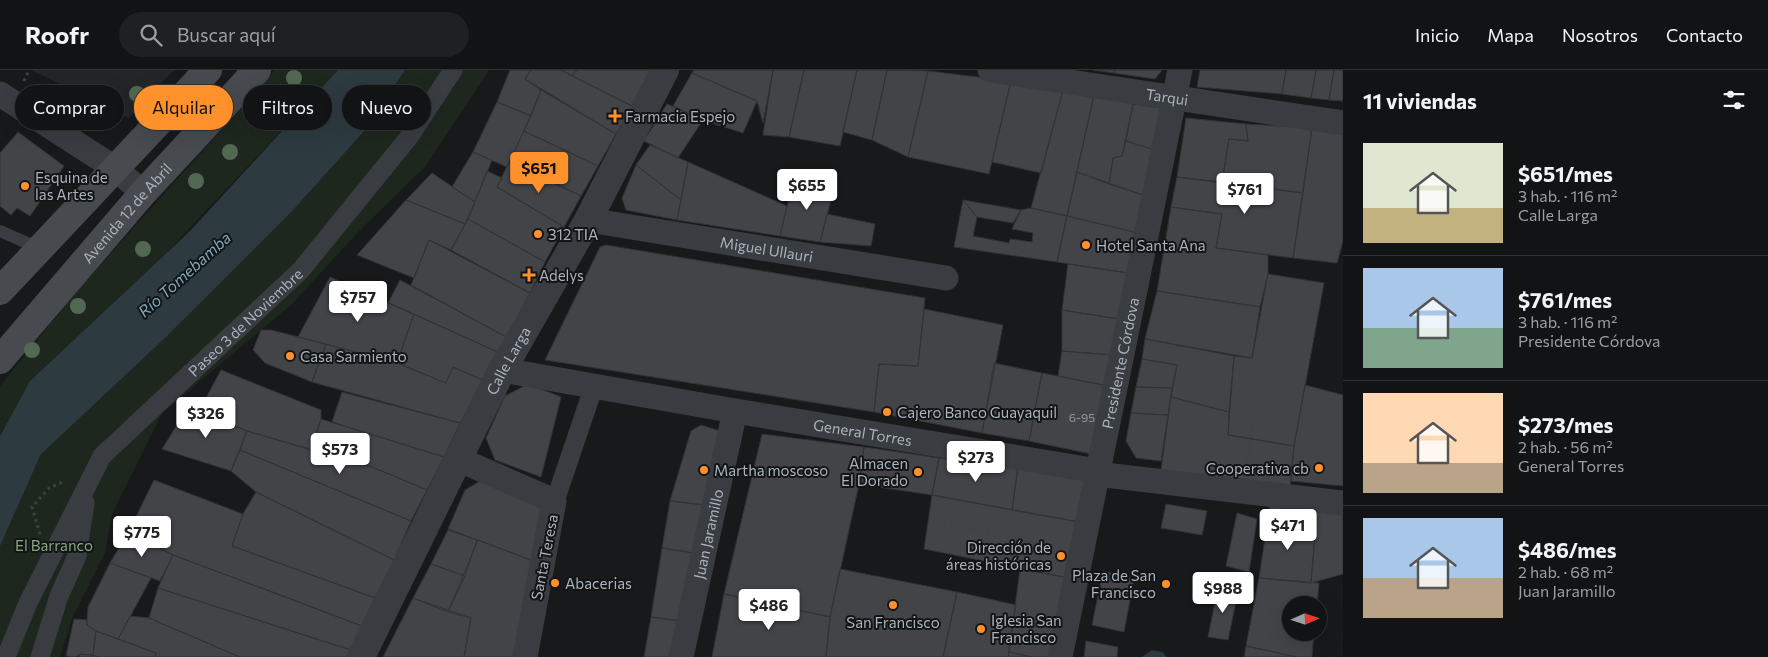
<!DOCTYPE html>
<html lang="es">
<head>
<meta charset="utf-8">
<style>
  :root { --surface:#121314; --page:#1f2022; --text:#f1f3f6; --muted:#9c9ea0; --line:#313234; --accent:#ff912c }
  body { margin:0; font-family:Commissioner,sans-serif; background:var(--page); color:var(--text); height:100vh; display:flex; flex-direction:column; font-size:19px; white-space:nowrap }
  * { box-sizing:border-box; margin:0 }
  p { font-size:16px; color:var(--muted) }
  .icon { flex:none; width:28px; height:28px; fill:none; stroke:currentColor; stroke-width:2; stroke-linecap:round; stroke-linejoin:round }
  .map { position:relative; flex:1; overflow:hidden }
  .side { display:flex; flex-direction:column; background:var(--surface); width:425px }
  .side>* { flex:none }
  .hud { position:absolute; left:15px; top:15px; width:475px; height:45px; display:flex; gap:10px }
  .needle { width:32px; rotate:87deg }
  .tools { position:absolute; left:1282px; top:526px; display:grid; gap:10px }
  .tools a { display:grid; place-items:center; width:45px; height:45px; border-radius:50%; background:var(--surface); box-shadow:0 5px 20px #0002,0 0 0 1px var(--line); font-size:25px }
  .price { position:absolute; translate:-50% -42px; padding:0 11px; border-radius:5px; background:#fff; color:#222; font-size:16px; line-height:32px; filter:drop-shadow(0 1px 2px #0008) }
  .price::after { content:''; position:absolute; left:50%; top:30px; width:15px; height:11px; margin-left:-8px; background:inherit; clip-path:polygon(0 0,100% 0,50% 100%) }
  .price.selected { background:var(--accent); color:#111 }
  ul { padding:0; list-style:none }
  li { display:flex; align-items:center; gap:15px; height:125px; padding:0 20px }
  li+li { border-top:1px solid var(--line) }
  li span { display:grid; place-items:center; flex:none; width:140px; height:100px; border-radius:0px; color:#555 }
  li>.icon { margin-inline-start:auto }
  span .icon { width:60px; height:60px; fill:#fffc; stroke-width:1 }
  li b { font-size:21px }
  h2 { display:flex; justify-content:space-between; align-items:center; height:60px; padding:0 20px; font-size:21px }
  .chip { padding:0 18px; border-radius:22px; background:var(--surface); box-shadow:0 5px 20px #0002,0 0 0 1px var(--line); font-size:18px; line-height:45px }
  .chip.selected { background:var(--accent); color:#111 }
  header { display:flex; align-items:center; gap:30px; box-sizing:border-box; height:70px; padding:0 25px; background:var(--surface); border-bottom:1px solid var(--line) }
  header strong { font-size:24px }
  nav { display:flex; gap:28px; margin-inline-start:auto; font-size:18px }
  .search { width:350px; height:45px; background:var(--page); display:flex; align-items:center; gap:12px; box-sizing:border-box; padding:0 18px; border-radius:28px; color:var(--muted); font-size:19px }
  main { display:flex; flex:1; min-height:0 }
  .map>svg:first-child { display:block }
</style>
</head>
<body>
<header>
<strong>Roofr</strong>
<div class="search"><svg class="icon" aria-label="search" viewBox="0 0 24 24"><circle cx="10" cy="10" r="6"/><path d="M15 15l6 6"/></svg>Buscar aquí</div>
<nav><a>Inicio</a><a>Mapa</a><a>Nosotros</a><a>Contacto</a></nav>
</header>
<main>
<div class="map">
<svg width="1343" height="587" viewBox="0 0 1343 587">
  <rect width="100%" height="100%" fill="#18191b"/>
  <path fill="#242528" d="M31 0H174L129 48Z"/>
  <path fill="#1e271e" d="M275 0H339L166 183 31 310 0 365V316L76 222Z
    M405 0H489L425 97 359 161 292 234 162 343 112 444 105 483 72 549 60 587H0V475L42 382 174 259 369 57Z"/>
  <path fill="#2d3b40" d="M338 0H405L368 57 292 141 166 267 41 384 0 476V366L30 311 190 161Z
    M1152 580 1162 582 1167 587H1142Z"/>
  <path fill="#424448" stroke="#323337" d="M510 0H531L525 9 541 20 531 46 497 32Z
    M531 0H561L632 36 616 64 525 9Z
    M561 0H577L572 6Z
    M577 0H656L632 36 572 6Z
    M694 0H773L763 53 757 31 692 3Z
    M773 0H804L789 67 763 65Z
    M804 0H857L840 76 789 67Z
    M857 0H887L872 70 843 62Z
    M887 0 928 1 908 87 872 70Z
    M1093 0H1115L1114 3Z
    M1115 0H1162L1155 9 1114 3Z
    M1200 0H1286L1282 24 1197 17Z
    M1286 0H1316L1311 28 1282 24Z
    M1316 0H1334L1329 30 1311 28Z
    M1334 0H1343V31L1329 30Z
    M928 1 1011 11 989 104 908 87Z
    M692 3 757 31 743 63 703 50 673 36Z
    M1011 11 1063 20 1041 103 992 92Z
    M541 20 616 64 598 96 524 61Z
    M1063 20 1094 25 1067 146 1031 138Z
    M1094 25 1133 34 1122 86 1113 88 1109 114 1077 102Z
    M497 32 531 46 507 97 473 82Z
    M667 34 703 50 678 88 644 71Z
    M1133 34 1163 38 1155 80 1126 71Z
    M1186 48 1246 54 1248 71 1229 69 1222 112 1177 107Z
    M1246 54 1312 58 1303 123 1222 112 1229 69 1248 71Z
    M1312 58 1343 63V171L1337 193 1293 188Z
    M524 61 598 96 581 126 509 92Z
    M18 62 64 96 30 146 17 138 11 145 0 136V83Z
    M1126 71 1155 80 1146 126 1109 114 1113 88 1122 86Z
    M650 75 688 92 681 130 636 95Z
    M473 82 492 90 475 132 452 117Z
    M509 92 581 126 564 157 497 117Z
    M688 92 787 136 780 166 677 150Z
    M636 95 681 130 677 150 626 140 622 128Z
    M487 101 502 108 497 117 564 157 545 192 468 149Z
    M1077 102 1146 126 1138 163 1067 146Z
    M432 103 475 132 465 154 406 130Z
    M794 107 834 119 820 172 780 166Z
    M1177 107 1303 123 1293 188 1216 178 1222 144 1171 137Z
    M406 130 465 154 451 180 429 170 414 208 357 185Z
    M963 130 977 147 973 166 1009 173 1010 169 1032 172 1033 163 1012 159 1021 140 1031 138 1067 146 1057 192 954 177Z
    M963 130 969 131 1021 140 1013 153 977 147Z
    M1171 137 1222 144 1216 178 1268 185V204L1260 237 1157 221Z
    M827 144 875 154 871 176 820 172Z
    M1067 146 1138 163 1128 203 1057 192Z
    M468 149 545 192 530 223 451 180Z
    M429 170 530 223 508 268 411 215Z
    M606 175 925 228 918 296 879 294 874 342 545 290 600 177Z
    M1068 194 1128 203 1119 249 1062 240Z
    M1268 204 1324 213 1294 376 1228 365 1234 286 1252 288Z
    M330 207 414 244 397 293 298 267Z
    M400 210 508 268 500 283 388 233Z
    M1157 221 1260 237 1252 288 1145 269Z
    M924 239 1003 255 982 363 874 342 879 294 918 296Z
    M1062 240 1119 249 1114 285 1062 281Z
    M414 244 500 283 485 311 453 297 446 313 397 293Z
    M261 260H271L326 274 312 312 265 293 253 280Z
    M1145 269 1234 286 1229 342 1171 327 1177 295 1142 289Z
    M326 274 397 293 446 313 453 297 485 311 460 353 312 312Z
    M1062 281 1114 285 1108 316 1058 306Z
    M1142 289 1177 295 1172 318 1136 317Z
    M994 293 1042 303 1029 371 982 363Z
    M221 300 321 340V349L311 380 247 361 199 341Z
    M1042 303 1108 316 1096 385 1029 371Z
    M528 314 561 327 541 407 495 390 486 368 505 326Z
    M1305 315 1343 325V416L1291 411 1294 376Z
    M1136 317 1172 318 1168 345 1131 343Z
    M342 322 368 329 460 353 444 387 332 352Z
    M1171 327 1229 342 1228 365 1294 376 1290 418 1161 400Z
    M190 334 199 341 247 361 231 401 162 379Z
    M1131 343 1168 345 1161 391 1136 388 1126 371Z
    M321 349 444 387 427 420 372 397 311 380Z
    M701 355 723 362 705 435 670 431 691 361Z
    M247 361 372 397 427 420 411 451 240 380Z
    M762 364 864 377 859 414 830 547 724 524Z
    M864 377 939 388 932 425 859 414Z
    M240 380 411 451 394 490 256 422 231 401Z
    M939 388 1018 397 1012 440 932 425Z
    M1018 397 1089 407 1079 452 1012 440Z
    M154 410 243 444 232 476 375 528 362 556 173 485 128 463Z
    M482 410 543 433 536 492 448 459 465 420Z
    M256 422 394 490 375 528 232 476 243 444Z
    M932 425 1079 452 1069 508 924 479Z
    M670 431 705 435 694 483 662 478Z
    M1270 433 1317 439 1316 455 1268 448Z
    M1166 434 1207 441 1202 465 1161 458Z
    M1317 439 1343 444V504L1311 513Z
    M1237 443 1257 449 1249 502 1226 496Z
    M1268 448 1316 455 1311 513 1259 508Z
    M448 460 477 470 465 506 431 494Z
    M128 463 173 485 160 511 110 493Z
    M478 470 536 492 518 587H464L471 548 448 542Z
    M662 478 694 483 681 551 651 547Z
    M173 485 286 527 362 556 351 580 158 518Z
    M110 493 151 508 118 569 96 561 87 555V550L88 537Z
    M431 494 465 506 448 542 413 528Z
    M840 499 957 522 943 587H826L830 547Z
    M1020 499 1069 508 1052 587H1032L1009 582Z
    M1103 501 1134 509 1124 562 1092 555Z
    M1259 508 1319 513 1317 535H1291V562H1314L1312 587H1297L1246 576Z
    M1218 517 1238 522 1228 570 1208 567Z
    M158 518 351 580 347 587H240L149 548Z
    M957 522 1016 535 1008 587H943Z
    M724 524 830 547 826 587H712Z
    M413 528 471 548 464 587H383Z
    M130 546 149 548 240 587H155L156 583 118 569Z
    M651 547 681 551 673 587H644Z
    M74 549 87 550V555L96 561 93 585 80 584 76 587 66 586Z
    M96 561 156 583 155 587H99L93 585Z
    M1086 571 1118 577 1117 587H1084Z
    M1246 576 1297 587H1244Z
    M1009 582 1032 587H1008Z
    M80 584 93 585 99 587H79Z"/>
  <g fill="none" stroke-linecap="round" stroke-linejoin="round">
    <path stroke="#3f4347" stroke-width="3" stroke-dasharray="2.5 4" stroke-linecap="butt" d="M24 11 29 0
      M1246 399 1252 355
      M943 453 1058 479
      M40 464 32 437 49 418 65 411"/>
    <path stroke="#393c40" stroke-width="12" d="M0 161 41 179"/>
    <g stroke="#393c40" stroke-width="19">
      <path d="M554 434 594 316"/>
      <path id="s1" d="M6 587 28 533 102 386 301 200 409 67 453 0"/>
      <path d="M40 587 59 526 77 486 85 433"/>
    </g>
    <g stroke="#393c40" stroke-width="25">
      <path id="s2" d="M990 0 1343 53"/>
      <path d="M0 24 116 99 143 123"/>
      <path id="s3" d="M588 150 946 208"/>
      <path id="s4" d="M502 300 735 341 1098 401 1105 405 1343 433"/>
      <path d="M458 389 554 431 525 587"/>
      <path id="s5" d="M681 587 735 341"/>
      <path id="s6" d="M1060 587 1180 0"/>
    </g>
    <path stroke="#393c40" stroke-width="28" id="s7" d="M361 587 502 300 588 150 665 0"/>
    <g stroke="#474b50" stroke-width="28">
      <path d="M0 221 208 0"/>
      <path id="s8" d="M0 290 143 123 257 0"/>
    </g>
  </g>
  <g fill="#536852">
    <circle cx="294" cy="8" r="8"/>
    <circle cx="137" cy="24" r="8"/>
    <circle cx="230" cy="82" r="8"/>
    <circle cx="196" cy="111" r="8"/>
    <circle cx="143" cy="179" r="8"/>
    <circle cx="78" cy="236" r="8"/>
    <circle cx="32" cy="280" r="8"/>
  </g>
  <g fill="#ff912c" stroke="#131416" stroke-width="2">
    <path d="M612.5 38.5h5v5h5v5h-5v5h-5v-5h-5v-5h5z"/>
    <circle cx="25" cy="116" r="5"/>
    <circle cx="538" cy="164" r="5"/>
    <circle cx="1086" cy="175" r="5"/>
    <path d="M526.5 197.5h5v5h5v5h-5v5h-5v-5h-5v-5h5z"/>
    <circle cx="290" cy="286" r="5"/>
    <circle cx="887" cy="342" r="5"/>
    <circle cx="1319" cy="398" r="5"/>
    <circle cx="704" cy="400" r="5"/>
    <circle cx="918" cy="402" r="5"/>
    <circle cx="1061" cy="486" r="5"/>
    <circle cx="555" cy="513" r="5"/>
    <circle cx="1166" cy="514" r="5"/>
    <circle cx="893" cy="535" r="5"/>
    <circle cx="981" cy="559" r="5"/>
  </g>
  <g text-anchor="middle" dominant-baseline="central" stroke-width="4" stroke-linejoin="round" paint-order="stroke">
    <g font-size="12" fill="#90979f">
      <text x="1082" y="347">6-95</text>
    </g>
    <g font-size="15" fill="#aab3bc" stroke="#131416">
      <text stroke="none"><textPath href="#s2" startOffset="179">Tarqui</textPath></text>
      <text stroke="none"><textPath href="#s8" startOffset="194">Avenida 12 de Abril</textPath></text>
      <text stroke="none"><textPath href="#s3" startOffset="181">Miguel Ullauri</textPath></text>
      <text stroke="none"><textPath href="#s1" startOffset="419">Paseo 3 de Noviembre</textPath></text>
      <text stroke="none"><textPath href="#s7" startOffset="331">Calle Larga</textPath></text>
      <text stroke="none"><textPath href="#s6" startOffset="300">Presidente Córdova</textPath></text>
      <text stroke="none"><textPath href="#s4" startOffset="366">General Torres</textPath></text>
      <text stroke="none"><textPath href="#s5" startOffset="126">Juan Jaramillo</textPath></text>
      <text transform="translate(544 487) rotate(-79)">Santa Teresa</text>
    </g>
    <g font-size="15" fill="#aab3bc" stroke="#131416" text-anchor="start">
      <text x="625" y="46">Farmacia Espejo</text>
      <text x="35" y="107">Esquina de<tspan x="35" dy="17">las Artes</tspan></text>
      <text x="548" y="164">312 TIA</text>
      <text x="1096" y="175">Hotel Santa Ana</text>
      <text x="539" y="205">Adelys</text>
      <text x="300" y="286">Casa Sarmiento</text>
      <text x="897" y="342">Cajero Banco Guayaquil</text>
      <text x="908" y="393" text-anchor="end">Almacen<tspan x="908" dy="17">El Dorado</tspan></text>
      <text x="1309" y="398" text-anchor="end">Cooperativa cb</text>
      <text x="714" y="400">Martha moscoso</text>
      <text x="1051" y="477" text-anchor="end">Dirección de<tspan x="1051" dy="17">áreas históricas</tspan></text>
      <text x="1156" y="505" text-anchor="end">Plaza de San<tspan x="1156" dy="17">Francisco</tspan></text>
      <text x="565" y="513">Abacerias</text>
      <text x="991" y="550">Iglesia San<tspan x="991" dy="17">Francisco</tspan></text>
      <text x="893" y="552" text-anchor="middle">San Francisco</text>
    </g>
    <g font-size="15" fill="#84a87f" stroke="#131416">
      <text x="54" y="475">El Barranco</text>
    </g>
    <g font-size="16" font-style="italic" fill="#7ea9b9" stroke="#131416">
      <text transform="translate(184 204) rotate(-42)">Río Tomebamba</text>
    </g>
  </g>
</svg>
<div class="tools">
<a><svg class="needle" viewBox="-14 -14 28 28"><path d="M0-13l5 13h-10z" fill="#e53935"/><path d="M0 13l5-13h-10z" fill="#9c9ea0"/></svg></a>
</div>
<b class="price selected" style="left:539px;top:124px">$651</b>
<b class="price" style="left:807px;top:141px">$655</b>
<b class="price" style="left:1245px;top:145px">$761</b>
<b class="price" style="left:358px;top:253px">$757</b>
<b class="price" style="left:206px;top:369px">$326</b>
<b class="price" style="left:340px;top:405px">$573</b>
<b class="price" style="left:976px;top:413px">$273</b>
<b class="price" style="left:1288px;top:481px">$471</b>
<b class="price" style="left:142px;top:488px">$775</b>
<b class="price" style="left:1223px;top:544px">$988</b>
<b class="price" style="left:769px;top:561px">$486</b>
<div class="hud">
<a class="chip">Comprar</a>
<a class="chip selected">Alquilar</a>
<a class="chip">Filtros</a>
<a class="chip">Nuevo</a>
</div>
</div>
<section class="side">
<h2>11 viviendas<svg class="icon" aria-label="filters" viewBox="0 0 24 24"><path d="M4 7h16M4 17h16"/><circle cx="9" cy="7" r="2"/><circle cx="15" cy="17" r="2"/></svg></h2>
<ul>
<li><span style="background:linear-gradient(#dfe7d0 65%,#c2b280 0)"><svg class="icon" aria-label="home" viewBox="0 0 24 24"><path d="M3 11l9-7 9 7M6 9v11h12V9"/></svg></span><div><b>$651/mes</b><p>3 hab. · 116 m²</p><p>Calle Larga</p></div></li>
<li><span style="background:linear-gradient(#a9c7e8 60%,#7fa58c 0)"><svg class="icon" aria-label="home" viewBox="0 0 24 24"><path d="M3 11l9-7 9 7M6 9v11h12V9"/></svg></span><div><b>$761/mes</b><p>3 hab. · 116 m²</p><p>Presidente Córdova</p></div></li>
<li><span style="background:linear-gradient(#ffd9b3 70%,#b9a48a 0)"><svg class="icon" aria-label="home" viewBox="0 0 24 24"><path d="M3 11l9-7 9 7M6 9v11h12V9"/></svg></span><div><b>$273/mes</b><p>2 hab. · 56 m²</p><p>General Torres</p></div></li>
<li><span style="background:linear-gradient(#a9c7e8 60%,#b9a48a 0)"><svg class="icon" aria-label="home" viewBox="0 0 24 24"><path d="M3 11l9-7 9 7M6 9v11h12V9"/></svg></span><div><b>$486/mes</b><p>2 hab. · 68 m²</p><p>Juan Jaramillo</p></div></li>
</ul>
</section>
</main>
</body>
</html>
